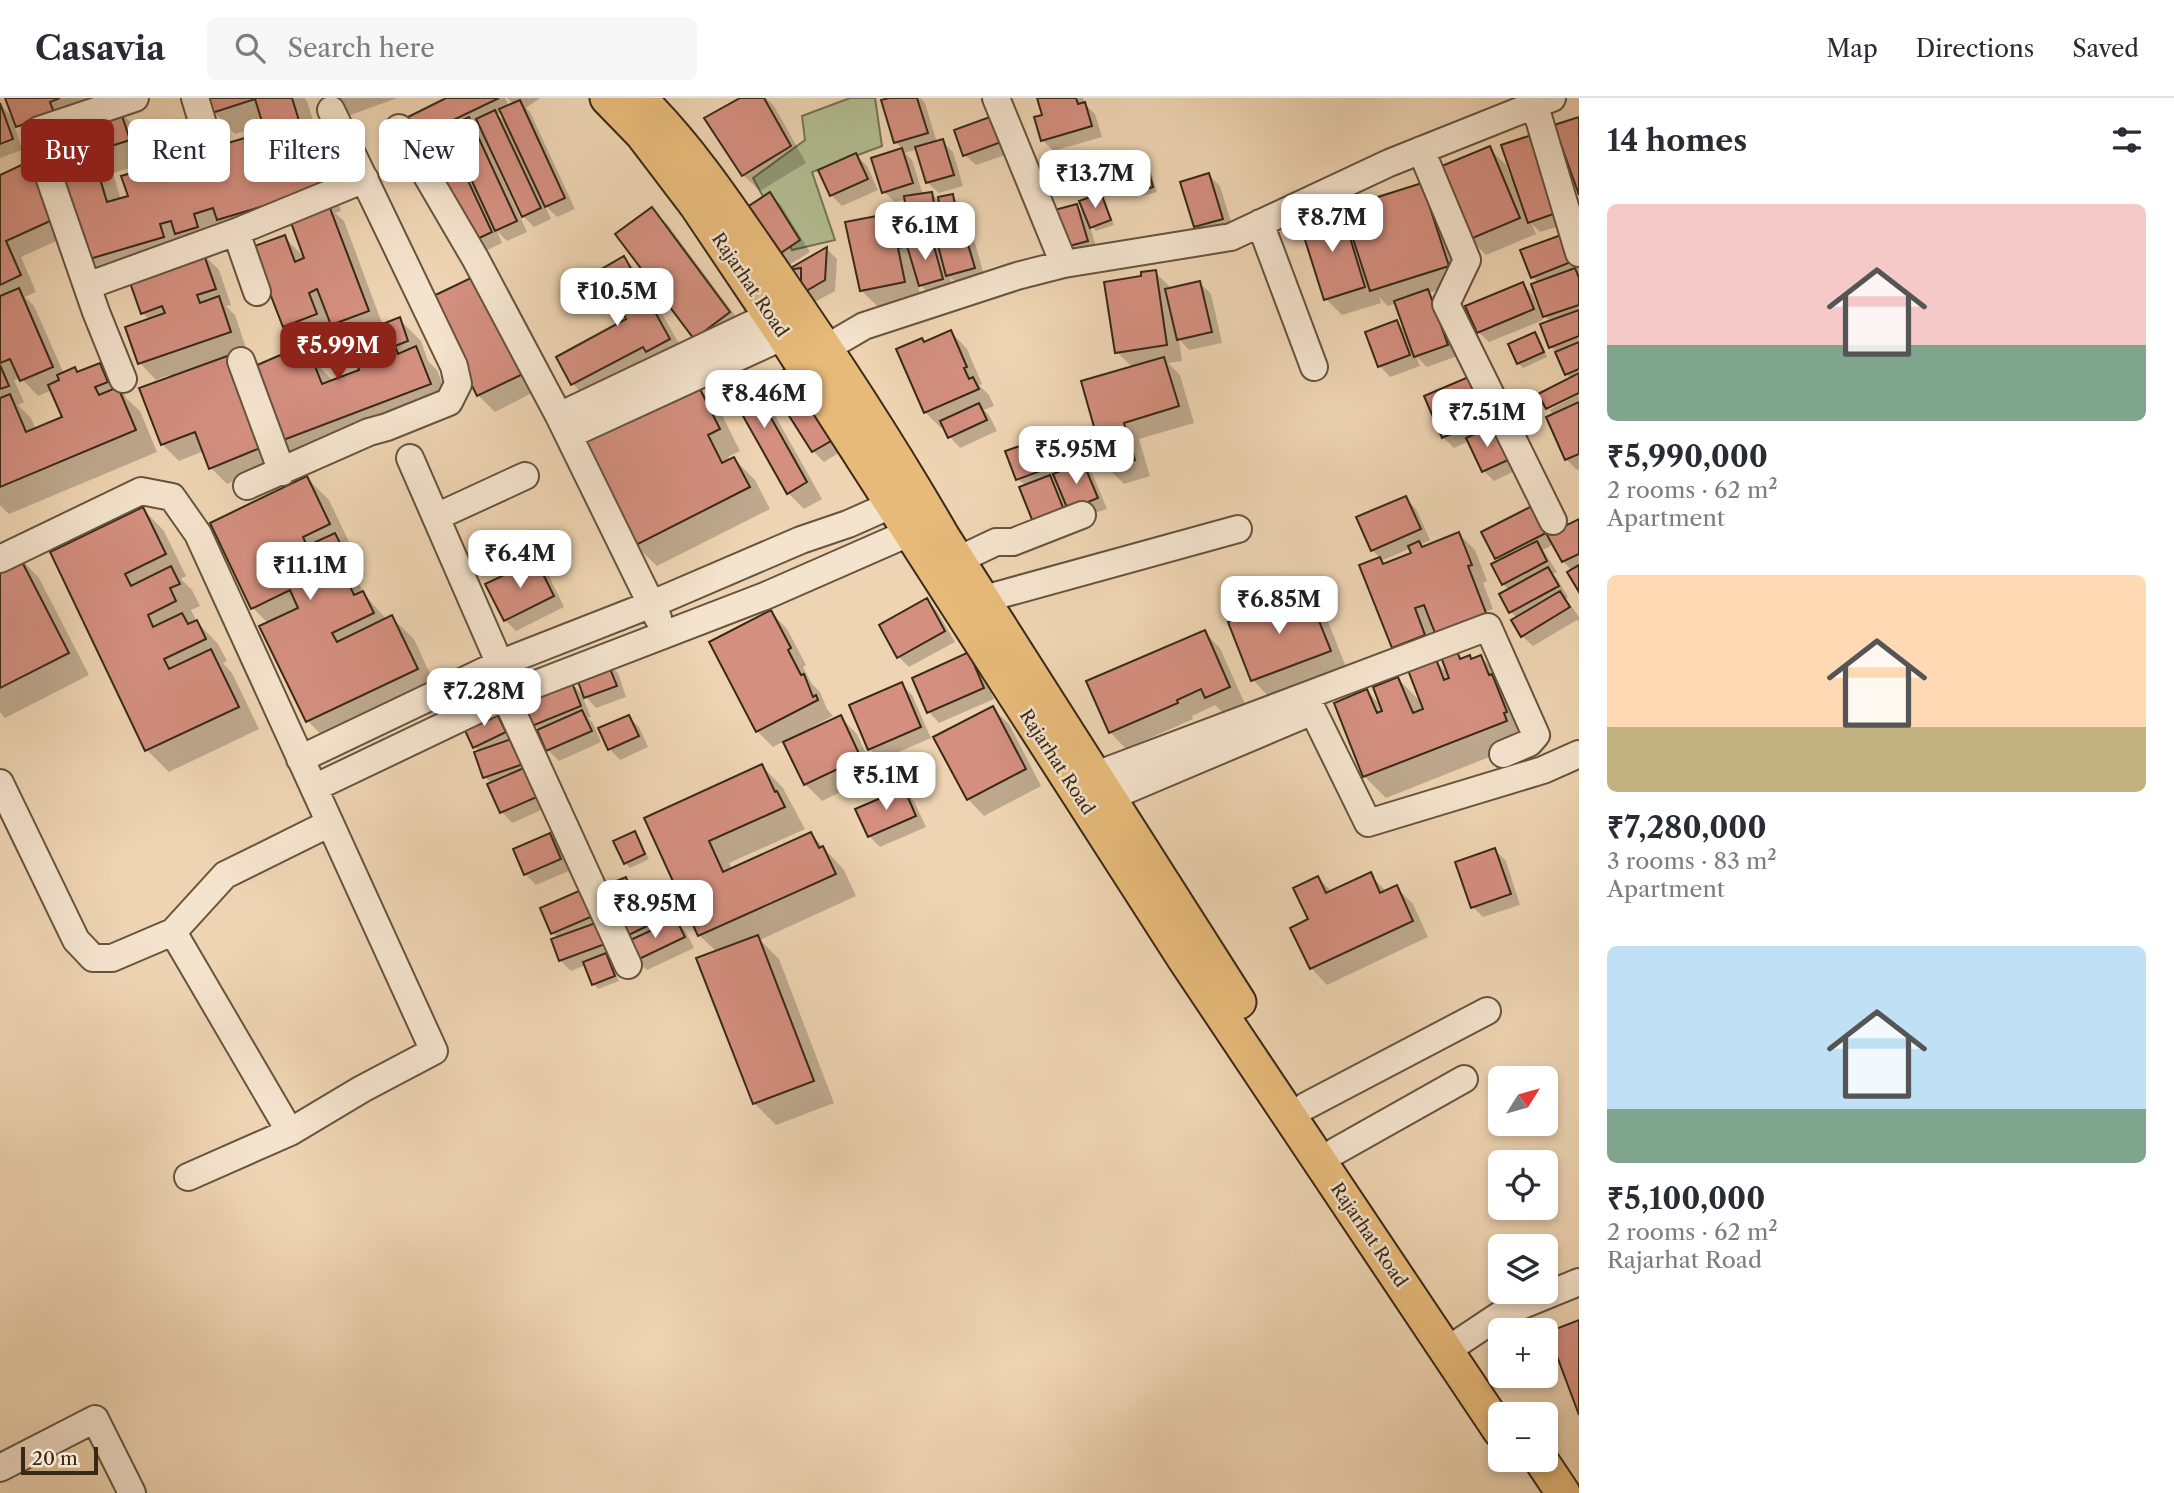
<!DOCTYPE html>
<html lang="en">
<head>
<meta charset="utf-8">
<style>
  :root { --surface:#fff; --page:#f7f7f7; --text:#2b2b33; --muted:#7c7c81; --line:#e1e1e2; --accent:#8f2418 }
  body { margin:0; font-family:"Libre Caslon Text",serif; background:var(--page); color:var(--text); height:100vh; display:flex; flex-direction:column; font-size:26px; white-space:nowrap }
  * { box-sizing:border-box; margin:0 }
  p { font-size:23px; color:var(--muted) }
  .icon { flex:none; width:38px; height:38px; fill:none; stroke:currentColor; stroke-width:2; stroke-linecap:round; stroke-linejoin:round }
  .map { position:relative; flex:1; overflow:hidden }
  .sheet { display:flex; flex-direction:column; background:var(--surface); width:595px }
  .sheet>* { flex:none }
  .hud { position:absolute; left:21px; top:21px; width:665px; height:63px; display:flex; gap:14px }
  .needle { width:46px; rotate:53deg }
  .controls { position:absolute; left:1488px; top:968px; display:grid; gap:14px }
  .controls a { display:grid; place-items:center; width:70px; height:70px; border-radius:10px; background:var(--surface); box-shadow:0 4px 10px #0003; font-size:35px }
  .scale { position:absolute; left:21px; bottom:18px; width:77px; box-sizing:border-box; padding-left:7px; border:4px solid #382917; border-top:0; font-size:19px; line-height:24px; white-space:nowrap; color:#382917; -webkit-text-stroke:5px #f4e3cd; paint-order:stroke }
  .price { position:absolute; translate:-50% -60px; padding:0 16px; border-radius:14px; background:#fff; color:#222; font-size:23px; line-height:46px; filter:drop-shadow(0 2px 4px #0008) }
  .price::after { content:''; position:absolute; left:50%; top:42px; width:21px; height:16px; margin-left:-10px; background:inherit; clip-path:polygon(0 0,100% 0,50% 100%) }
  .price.on { background:var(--accent); color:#fff }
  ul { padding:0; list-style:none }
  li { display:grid; align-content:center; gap:14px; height:371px; padding:0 28px }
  li span { display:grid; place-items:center; height:217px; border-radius:10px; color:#555 }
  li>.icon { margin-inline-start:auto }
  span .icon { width:126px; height:126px; fill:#fffc; stroke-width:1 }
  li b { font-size:30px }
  h2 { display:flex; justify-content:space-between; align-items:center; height:84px; padding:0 28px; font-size:30px }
  .pill { padding:0 24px; border-radius:10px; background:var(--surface); box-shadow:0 4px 10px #0003; font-size:24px; line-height:63px }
  .pill.on { background:var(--accent); color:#fff }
  header { display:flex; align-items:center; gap:42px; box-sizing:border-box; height:98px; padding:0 35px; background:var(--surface); border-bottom:2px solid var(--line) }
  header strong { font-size:33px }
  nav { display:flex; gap:38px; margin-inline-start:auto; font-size:24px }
  .search { width:490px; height:63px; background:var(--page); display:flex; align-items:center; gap:18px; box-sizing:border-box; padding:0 24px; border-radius:10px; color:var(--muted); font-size:26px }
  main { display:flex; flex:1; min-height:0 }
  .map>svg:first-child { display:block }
</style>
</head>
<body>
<header>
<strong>Casavia</strong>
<div class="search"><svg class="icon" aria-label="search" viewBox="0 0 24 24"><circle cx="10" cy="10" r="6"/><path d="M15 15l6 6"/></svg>Search here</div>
<nav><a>Map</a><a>Directions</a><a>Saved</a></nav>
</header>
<main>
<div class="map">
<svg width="1579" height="1395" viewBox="0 0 1579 1395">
  <rect width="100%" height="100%" fill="#eed4b2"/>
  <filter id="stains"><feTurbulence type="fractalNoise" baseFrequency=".00286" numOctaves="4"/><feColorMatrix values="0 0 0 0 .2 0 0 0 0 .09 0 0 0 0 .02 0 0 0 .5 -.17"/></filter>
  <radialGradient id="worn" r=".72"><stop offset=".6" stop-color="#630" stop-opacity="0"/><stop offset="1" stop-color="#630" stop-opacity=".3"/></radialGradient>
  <path fill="#b2be91" stroke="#757454" stroke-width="2" d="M850 0H875L882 48 812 74 835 142 792 152 753 80 805 42 802 18Z"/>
  <path fill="#0003" fill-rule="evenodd" d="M7 0H103L120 14 141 35 150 64 113 75 121 102 130 99 144 72 154 82 184 73 248 41 261 54 272 51 265 27 235 36 214 14 209 0H304L307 3 341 113 335 115 344 123 383 228 399 221 421 243 428 263 437 272 451 308 301 365 279 343 292 254 302 263 311 260 333 283 361 273 349 242 328 222 332 233 300 245 284 228V139L306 161 294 127 202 155 219 172 231 207 226 208 235 217 246 250 227 257 246 275 280 364 227 386 211 370 204 353 179 363 162 346 141 291 170 280 169 277 156 282 140 265 150 222 143 215 131 181 109 183 87 161 40 50 18 28Z
    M331 0H397L348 18Z
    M450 0H505L509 9 514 6 507 0H540L526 10 530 14 575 111 557 119 544 106 551 121 534 129 523 118 496 59 493 60 527 134 507 143 497 133 502 145 481 155 413 41ZM503 14 509 28 497 16ZM480 25 485 38 475 27Z
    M743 0H766L774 8 806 65 760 93 743 77Z
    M895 0H920L925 5 937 45 942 43 953 54 963 88 939 95 928 85 918 51 905 55 912 62 923 97 932 96 941 105 952 98 957 103 962 129 950 131 946 127 948 139 964 134 975 145 985 181 959 188 950 179 953 191 931 198 917 183 921 200 878 209 861 192 876 120 893 138 900 137 912 149 920 146 912 138 906 101 895 104 884 94 873 61 903 51 895 44Z
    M1039 0H1083L1084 5 1095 16 1102 39 1053 53 1043 42 1044 18Z
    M0 7 12 19 22 52 0 60Z
    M998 18 1017 53 976 67 965 57Z
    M1489 50 1506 67 1511 80 1514 79 1572 124 1540 134 1531 125 1536 136 1486 157 1470 141Z
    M856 57 867 68 878 92 842 108 831 97Z
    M1144 58 1148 63 1157 94 1141 98 1137 93Z
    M1209 77 1220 88 1233 131 1206 139 1195 128Z
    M0 79 74 135 21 159 36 194 25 199 34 208 64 276 75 271 79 276 100 267 121 288 126 300 140 313 157 354 9 416 0 407ZM21 280 38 298 52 292 64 320 36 332 31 320 18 307 24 304 14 282Z
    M1421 87 1464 184 1429 195 1438 204 1457 258 1427 269 1416 258 1420 268 1390 279 1380 268 1397 224 1408 235 1397 205 1388 208 1379 199 1381 205 1342 217 1326 201 1340 112 1348 120Z
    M770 97 781 107 810 154 781 172Z
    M1101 97 1105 102 1114 127 1096 133 1090 127 1097 153 1074 160 1064 149 1076 108 1087 118Z
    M651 111 668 127 745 231 712 256 618 136Z
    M1561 139 1572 149 1579 170V293L1549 308V312L1541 296 1571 281 1567 276 1558 256 1551 249 1543 227 1551 224 1541 214 1543 213 1533 187 1539 185 1532 179 1523 153Z
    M827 151 837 161 835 193 813 205 803 195V181L791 172Z
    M624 160 640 177 686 258 589 303 573 286 558 259 628 222Z
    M1155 174 1172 191 1200 185 1211 196 1222 245 1189 252 1179 241 1182 263 1168 265 1180 277 1194 325 1139 341 1150 378 1124 386 1108 370 1133 270 1117 254 1143 180Z
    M1522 186 1533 197 1543 222 1489 244 1478 234Z
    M491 196 538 292 495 314 478 297 431 201Z
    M951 234 967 251 982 286 979 287 989 297 994 308 984 312 989 317 997 333 960 350 950 339 945 329 941 330 925 314 922 242 925 245Z
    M1534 236 1539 241 1547 259 1523 270 1518 265Z
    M741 270 758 287 822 401 804 411 788 395Z
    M785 273 796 283 840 354 824 364 813 353Z
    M1473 279 1517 372 1494 383 1483 372 1469 343 1454 350 1443 339Z
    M697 289 719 311 740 353 728 359 730 362 734 361 755 382 770 411 657 468 635 447Z
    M1579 296V371L1577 372 1566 361 1554 317 1549 312Z
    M1041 343 1051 354 1059 376 1083 366 1093 377 1107 411 1074 422 1017 381Z
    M307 380 329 402 351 448 347 450 356 459 365 477 357 481 364 496 387 522 392 520 414 541 438 593 329 645 308 623 262 529 269 526 252 509Z
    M1405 400 1416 411 1430 442 1420 447 1423 450 1459 436 1475 452 1487 483 1483 485 1493 511 1442 530V534L1494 514 1501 532 1453 550 1431 528 1441 554 1410 566 1394 549 1362 468 1381 461 1372 452ZM1411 450 1414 456 1385 467 1381 463Z
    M143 411 164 433 186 478 181 481 192 492 200 508 191 512 197 524 218 546 227 563 223 565 232 575 259 631 169 674 147 652 52 455Z
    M1542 421 1551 437 1579 423V490L1572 473 1563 463 1554 446 1543 452 1557 474 1553 476 1558 482 1568 499 1566 501 1579 519V524L1577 522 1533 548 1522 538 1517 520 1511 514 1509 492 1503 486 1500 463 1496 459Z
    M18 458 39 480 89 577 5 620 0 614V467Z
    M536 464 547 474 564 509 516 533 505 522Z
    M1306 495 1323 511 1346 569 1269 599 1253 582Z
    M926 502 937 513 955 544 909 569 899 559Z
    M771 514 787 531 806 567 803 569 812 586 820 594 827 611 833 618 812 629 814 632 840 619 857 636 876 677 822 703 805 686 785 643 773 649 757 633Z
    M1204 534 1220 550 1245 606 1223 615 1215 607 1192 618 1193 621 1126 651 1110 634Z
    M1457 555 1463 562 1469 559 1473 562 1481 559 1503 581 1527 644 1386 700 1364 678 1367 593 1383 610 1398 581 1424 607 1436 563 1450 578Z
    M968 556 979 567 994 601 939 625 929 614Z
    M607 565 618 575 626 599 596 610 586 599Z
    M571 585 581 595 591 619 588 620 593 625 601 644 559 663 548 652 539 632 534 627Z
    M901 586 912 597 931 640 880 662 870 651 851 608Z
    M992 610 1009 626 1041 688 984 718 968 701Z
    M494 612 505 623 548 709 512 725 502 714 492 686 485 679 480 654 475 649Z
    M628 619 639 629 648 649 620 662 610 651 601 631Z
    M762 668 783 690 805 731 729 765 732 771 811 736 844 772 856 798 760 842 779 861 834 1005 776 1027 754 1005 717 854 699 837 646 721Z
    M904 692 914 703 926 729 880 749 869 738Z
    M635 736 639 740 649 761 630 770 625 765Z
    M550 737 560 748 571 772 536 787 525 776Z
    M1495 752 1506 763 1520 807 1483 819 1473 809Z
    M1370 777 1387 794 1396 789 1413 806 1428 839 1327 887 1311 870V822L1318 780 1332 794Z
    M626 781 630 786 638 804 614 814 609 809Z
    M588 791 618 856 608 859 619 883 598 891 594 886 586 867 571 873 560 862 558 841 553 835Z
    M639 808 644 813 653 833 676 823 686 834 694 850 647 872 636 862 624 839Z"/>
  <path fill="#d48f7f" stroke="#382917" stroke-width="2" d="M5 0H60L50 4 54 15 16 29Z
    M208 0H292L320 91 217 122 213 110 194 116 198 129 175 136 171 123 160 126 164 139 86 162 46 34 120 12 130 42 92 54 107 104 128 98 121 78 145 71 148 82 181 72 178 60 248 39 253 55 270 50 255 1 212 15Z
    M446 0H499L412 42 402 22Z
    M740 0H764L791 48 742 78 704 20Z
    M889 0H917L928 35 894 45 881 2Z
    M1037 0H1076L1078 6 1085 4 1092 28 1041 43 1034 19 1042 17Z
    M520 2 565 100 545 109 499 11Z
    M0 5 13 41 0 46Z
    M495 12 541 110 522 119 476 21Z
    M998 16 1007 42 963 58 954 32Z
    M469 19 517 123 495 133 447 29Z
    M1579 19V97L1554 27Z
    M444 31 492 134 469 145 421 42Z
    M1535 36 1562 113 1528 125 1501 47Z
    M943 41 954 77 926 85 915 49Z
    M1490 48 1520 120 1468 142 1437 70Z
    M902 50 913 85 882 95 871 60Z
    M856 55 868 81 830 98 818 72Z
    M1144 56 1153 89 1135 94 1126 61Z
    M32 62 59 119 6 143 21 177 0 187V77Z
    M1209 75 1223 121 1194 129 1180 84Z
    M1422 85 1449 168 1370 193 1343 110Z
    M770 94 800 142 769 163 738 115Z
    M932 94 939 134 910 139 904 98Z
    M1101 95 1111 122 1090 130 1079 103Z
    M953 96 958 125 943 127 938 99Z
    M328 105 369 213 331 227 317 191 309 195 317 216 283 229 252 149 285 137 295 164 304 160 289 119Z
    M1077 106 1088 143 1062 150 1051 113Z
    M652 109 730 214 694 241 615 136Z
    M1341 110 1365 189 1324 202 1299 123Z
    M877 118 882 139 901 135 904 149 898 150 905 184 860 193 845 124Z
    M964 133 975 170 946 178 936 140Z
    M1561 137 1571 164 1531 180 1520 152Z
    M932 141 943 181 919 188 907 148Z
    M827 149 825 182 801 196V170L787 172Z
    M203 154 216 191 197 197 200 205 219 198 231 234 138 266 125 229 165 215 162 208 141 216 128 179Z
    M624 158 670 241 646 254 643 249 571 287 556 259 626 221 600 172Z
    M1575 170 1579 180V207L1543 219 1531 186Z
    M1156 172 1167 247 1115 255 1104 184 1141 178V174Z
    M475 178 523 276 477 298 429 200Z
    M1200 183 1212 234 1177 242 1165 191Z
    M1523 184 1534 211 1477 235 1465 208Z
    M19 190 53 269 20 283 10 261 0 265V198Z
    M1428 191 1448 247 1414 259 1394 203Z
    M1579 212V238L1549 250 1540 226Z
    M400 219 408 243 395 248 398 256 416 248 431 286 278 344 248 271 292 252 297 263 311 258 322 286 359 272 347 240Z
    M1397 222 1410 257 1378 269 1365 234Z
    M951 232 967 269 964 270 969 281 973 279 979 291 924 315 896 251 922 240 924 244Z
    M1535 234 1544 254 1517 266 1508 246Z
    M1579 244V271L1565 277 1555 254Z
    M230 257 265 348 209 371 195 334 161 347 139 290Z
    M1164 259 1179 308 1124 325 1135 362 1106 371 1081 283Z
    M100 265 108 284 95 289 99 297 118 289 136 332 0 389V300L10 296 26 334 62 319 48 287 59 282 57 277 75 269 77 274Z
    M0 267 9 288 0 291Z
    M742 268 807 384 787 396 721 279Z
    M785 271 831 343 812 354 767 283Z
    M1579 275V295L1546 311 1538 296Z
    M1473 277 1491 319 1442 340 1424 298Z
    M698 287 720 331 708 337 722 365 734 359 750 389 634 448 582 345Z
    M1579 304V356L1565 362 1546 319Z
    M979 305 987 322 948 340 940 323Z
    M1492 328 1508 362 1482 374 1466 340Z
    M1041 341 1051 369 1016 382 1005 353Z
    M1083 364 1098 400 1068 412 1053 376Z
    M1050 377 1064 412 1033 424 1019 389Z
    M307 378 330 426 303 439 307 448 335 435 345 455 336 459 354 497 363 493 374 515 332 535 337 544 392 517 418 571 306 624 259 528 298 510 290 492 251 511 210 425Z
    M1406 398 1421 431 1371 453 1356 419Z
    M1532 408 1546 435 1495 461 1481 434Z
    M143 409 166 456 125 476 131 488 171 468 180 486 170 490 176 503 148 517 153 529 182 515 188 526 197 522 206 541 164 561 169 571 211 551 239 609 145 653 50 454Z
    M1579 421V456L1562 464 1547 437Z
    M1459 434 1472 467 1468 468 1486 515 1435 535 1424 507 1415 510 1425 537 1392 550 1359 467 1380 459 1383 466 1411 455 1408 448 1419 443 1422 449Z
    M1537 443 1547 463 1502 487 1491 466Z
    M18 456 69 555 0 590V465Z
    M536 462 554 498 504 523 485 486Z
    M1579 467V494L1567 474Z
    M1548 469 1559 488 1509 515 1499 496Z
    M1307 493 1331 553 1251 583 1228 524Z
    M1560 493 1570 509 1521 539 1511 522Z
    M927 500 945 533 897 560 879 527Z
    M771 512 791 550 788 552 801 577 804 576 813 599 816 597 818 602 756 634 709 544Z
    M1205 532 1230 589 1205 600 1201 591 1177 602 1178 605 1109 635 1086 583Z
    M1457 553 1460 561 1470 557 1471 561 1481 557 1489 577 1492 576 1507 614 1504 615 1507 623 1363 679 1334 605 1367 591 1377 615 1382 613 1373 589 1398 579 1413 615 1423 611 1408 572 1436 561 1444 582 1449 580 1441 559Z
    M969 554 984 590 927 615 912 580Z
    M607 563 617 588 584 600 575 575Z
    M571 582 581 608 532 628 522 603Z
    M902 584 921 629 868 652 849 607Z
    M993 608 1026 671 967 702 933 639Z
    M494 610 506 634 473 650 462 626Z
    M582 612 592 633 546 653 537 632Z
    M629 617 639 638 608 652 598 630Z
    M841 617 861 660 804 687 783 644Z
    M523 637 532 663 483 680 474 654Z
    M762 666 775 694 777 693 785 709 709 743 723 774 811 734 819 750 823 748 836 776 698 838 644 720Z
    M526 669 539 698 500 715 487 686Z
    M904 690 916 718 868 739 855 711Z
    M635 733 645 756 624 766 613 743Z
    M550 735 561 761 524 777 513 751Z
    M1495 750 1511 796 1471 810 1455 764Z
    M1371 774 1380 795 1397 787 1413 823 1310 871 1290 830 1308 821 1293 790 1318 778 1326 795Z
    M626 779 634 799 608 810 599 790Z
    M588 789 600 815 551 836 540 810Z
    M639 806 649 827 623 840 613 819Z
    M676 821 685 839 635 863 626 844Z
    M601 823 608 845 559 863 551 841Z
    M758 837 814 983 753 1006 696 860Z
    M606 855 615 878 592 887 583 864Z
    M1579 1222V1317L1548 1234Z"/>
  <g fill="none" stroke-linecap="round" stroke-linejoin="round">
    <defs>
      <path id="minor" d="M195 0 206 36
        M996 0 1064 166
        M1535 8 1579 155
        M399 30 475 160 559 318 658 520
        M1421 52 1467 162 1446 206 1553 423
        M1260 125 1314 269
        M236 134 257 194
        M87 188 236 134 365 81
        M809 260 864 228 1017 178 1064 166 1231 139 1389 65 1552 0
        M241 263 282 374
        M123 281 96 214 36 41 39 32 135 0
        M559 318 769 218
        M569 337 784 238
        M410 360 506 580
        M247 388 369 334 387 329 449 304 458 286 454 268 331 12
        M436 419 525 378
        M0 461 141 393 172 399 198 436 434 953 362 991 290 1034
        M958 462 996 444H1013L1082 417
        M984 501 1238 431
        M505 598 628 867
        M300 661 499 566 652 506 801 442 848 426 893 406
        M1096 677 1488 529 1536 637 1529 645 1503 656
        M0 685 76 842 93 860H112L173 834 225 777 330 725
        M314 690 513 595 765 498 911 434
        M1110 699 1313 613 1368 725 1543 672 1579 656
        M173 834 290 1034 188 1079
        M1306 1008 1487 913
        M1336 1053 1464 981
        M1446 1253 1503 1215 1579 1184
        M0 1370 95 1321 132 1395"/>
      <path id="major" d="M607 0 642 36 696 107 784 238 1185 862 1500 1333
        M639 0C693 53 733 116 776 178 835 263 891 349 943 439L1239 904
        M1541 1362 1563 1395"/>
    </defs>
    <use href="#minor" stroke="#66543e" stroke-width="30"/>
    <use href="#major" stroke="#382917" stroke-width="37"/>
    <use href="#minor" stroke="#f4e3cd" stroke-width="26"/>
    <use href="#major" stroke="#e7ba79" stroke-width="33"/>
  </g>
  <g text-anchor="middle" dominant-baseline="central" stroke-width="5" stroke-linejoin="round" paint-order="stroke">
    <g font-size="18" fill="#382917" stroke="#f4e3cd">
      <text transform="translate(750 187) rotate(56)">Rajarhat Road</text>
      <text transform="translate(1057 664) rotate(57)">Rajarhat Road</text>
      <text transform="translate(1369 1137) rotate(56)">Rajarhat Road</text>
    </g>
  </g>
  <rect width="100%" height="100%" filter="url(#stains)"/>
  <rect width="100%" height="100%" fill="url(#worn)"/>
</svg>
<div class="controls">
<a><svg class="needle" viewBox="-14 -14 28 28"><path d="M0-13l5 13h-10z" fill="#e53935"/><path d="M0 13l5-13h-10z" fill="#7c7c81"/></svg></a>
<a><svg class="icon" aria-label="locate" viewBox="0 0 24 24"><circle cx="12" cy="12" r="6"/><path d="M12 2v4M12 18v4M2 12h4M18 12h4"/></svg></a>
<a><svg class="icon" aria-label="layers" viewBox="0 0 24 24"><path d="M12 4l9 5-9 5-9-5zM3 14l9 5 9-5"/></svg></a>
<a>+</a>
<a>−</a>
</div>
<div class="scale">20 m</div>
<b class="price" style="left:1095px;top:112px">₹13.7M</b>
<b class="price" style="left:1332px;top:156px">₹8.7M</b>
<b class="price" style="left:925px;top:164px">₹6.1M</b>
<b class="price" style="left:617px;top:230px">₹10.5M</b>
<b class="price on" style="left:338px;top:284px">₹5.99M</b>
<b class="price" style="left:764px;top:332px">₹8.46M</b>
<b class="price" style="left:1487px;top:351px">₹7.51M</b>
<b class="price" style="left:1076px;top:388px">₹5.95M</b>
<b class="price" style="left:520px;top:492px">₹6.4M</b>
<b class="price" style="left:310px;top:504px">₹11.1M</b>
<b class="price" style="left:1279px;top:538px">₹6.85M</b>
<b class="price" style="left:484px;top:630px">₹7.28M</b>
<b class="price" style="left:886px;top:714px">₹5.1M</b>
<b class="price" style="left:655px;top:842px">₹8.95M</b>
<div class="hud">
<a class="pill on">Buy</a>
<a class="pill">Rent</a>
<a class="pill">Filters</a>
<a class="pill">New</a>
</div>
</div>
<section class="sheet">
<h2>14 homes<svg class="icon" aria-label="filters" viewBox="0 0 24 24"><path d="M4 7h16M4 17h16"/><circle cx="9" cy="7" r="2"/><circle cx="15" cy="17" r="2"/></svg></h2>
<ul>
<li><span style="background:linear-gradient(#f6c9c9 65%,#7fa58c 0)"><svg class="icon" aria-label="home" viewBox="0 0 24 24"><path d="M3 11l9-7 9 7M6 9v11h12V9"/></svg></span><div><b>₹5,990,000</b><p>2 rooms · 62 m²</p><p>Apartment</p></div></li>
<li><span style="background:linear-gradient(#ffd9b3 70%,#c2b280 0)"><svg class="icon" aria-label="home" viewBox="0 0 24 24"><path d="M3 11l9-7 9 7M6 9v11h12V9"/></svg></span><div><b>₹7,280,000</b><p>3 rooms · 83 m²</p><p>Apartment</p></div></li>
<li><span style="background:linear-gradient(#bfe0f5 75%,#7fa58c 0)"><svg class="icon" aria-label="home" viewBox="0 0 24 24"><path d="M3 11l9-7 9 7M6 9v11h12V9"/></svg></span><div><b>₹5,100,000</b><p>2 rooms · 62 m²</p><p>Rajarhat Road</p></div></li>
</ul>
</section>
</main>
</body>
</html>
